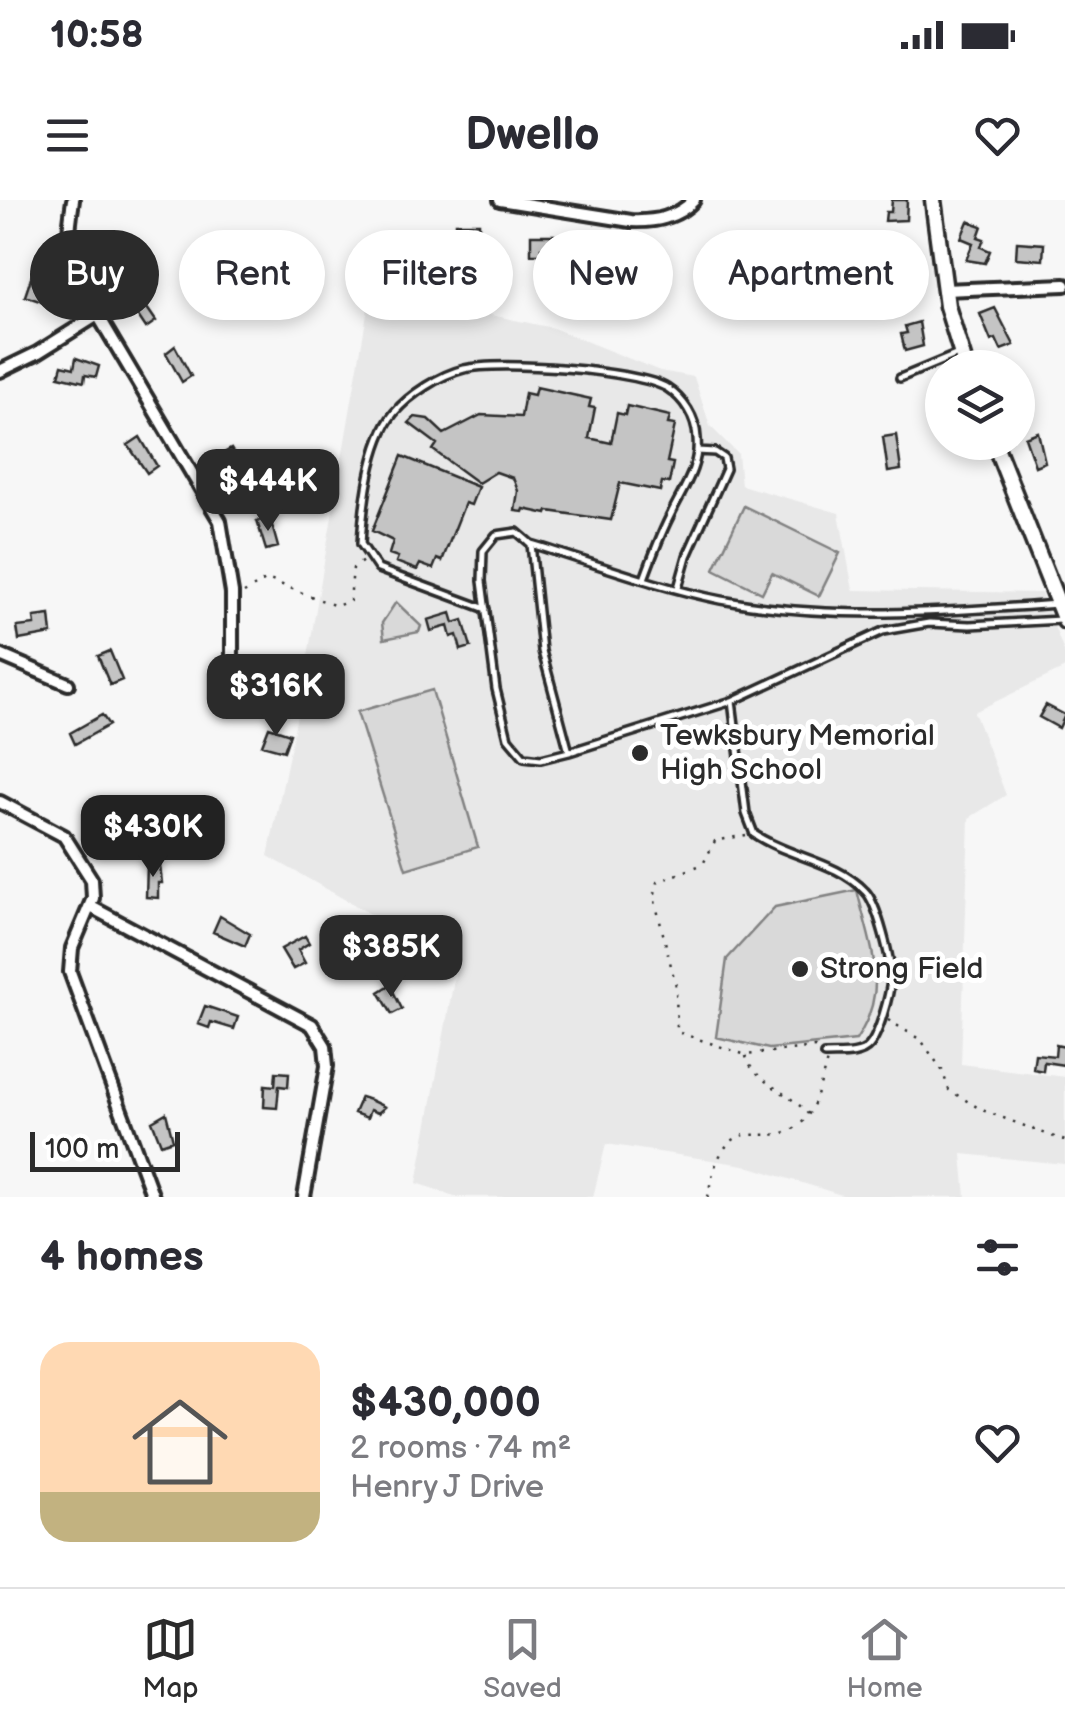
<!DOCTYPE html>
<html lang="en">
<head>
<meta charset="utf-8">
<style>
  :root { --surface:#fff; --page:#f2f2f3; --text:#2b2b33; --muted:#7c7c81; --line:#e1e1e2; --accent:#2b2b2b }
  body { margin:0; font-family:"Balsamiq Sans",sans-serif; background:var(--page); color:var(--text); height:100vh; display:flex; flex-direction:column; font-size:38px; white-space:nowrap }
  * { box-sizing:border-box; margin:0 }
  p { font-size:32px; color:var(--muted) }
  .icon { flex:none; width:55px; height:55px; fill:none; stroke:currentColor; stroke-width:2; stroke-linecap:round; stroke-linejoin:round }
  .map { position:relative; height:997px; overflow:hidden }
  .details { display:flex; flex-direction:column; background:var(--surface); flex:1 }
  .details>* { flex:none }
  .guide { position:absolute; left:30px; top:30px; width:1005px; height:90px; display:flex; gap:20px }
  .buttons { position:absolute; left:925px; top:150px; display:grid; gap:20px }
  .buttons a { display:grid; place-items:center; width:110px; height:110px; border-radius:50%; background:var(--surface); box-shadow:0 5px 15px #0003; font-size:50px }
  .scale { position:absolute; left:30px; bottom:25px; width:150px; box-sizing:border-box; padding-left:10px; border:5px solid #2b2b2b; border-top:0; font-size:28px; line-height:35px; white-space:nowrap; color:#2b2b2b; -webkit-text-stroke:8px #fff; paint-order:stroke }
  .price { position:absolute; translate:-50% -85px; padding:0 22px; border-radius:20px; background:var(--accent); color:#fff; font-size:32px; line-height:65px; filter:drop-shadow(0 2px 5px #0008) }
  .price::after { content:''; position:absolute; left:50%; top:60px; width:30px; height:22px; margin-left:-15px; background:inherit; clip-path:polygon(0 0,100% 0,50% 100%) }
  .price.selected { background:#222; color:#fff }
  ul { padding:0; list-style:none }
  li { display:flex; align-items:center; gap:30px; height:250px; padding:0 40px }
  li+li { border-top:2px solid var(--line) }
  li span { display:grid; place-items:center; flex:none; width:280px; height:200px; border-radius:30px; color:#555 }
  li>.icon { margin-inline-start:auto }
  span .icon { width:120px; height:120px; fill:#fffc; stroke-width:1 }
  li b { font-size:42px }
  h2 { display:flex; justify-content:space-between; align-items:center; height:120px; padding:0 40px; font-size:42px }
  .pill { padding:0 35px; border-radius:45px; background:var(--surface); box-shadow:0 5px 15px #0003; font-size:35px; line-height:90px }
  .pill.selected { background:var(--accent); color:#fff }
  .status { display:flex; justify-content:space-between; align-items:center; height:70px; padding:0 50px; background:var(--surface); direction:ltr }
  .status svg { height:28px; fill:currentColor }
  header { display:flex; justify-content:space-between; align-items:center; height:130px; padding:0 40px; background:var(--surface); font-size:45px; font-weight:700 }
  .tabs { display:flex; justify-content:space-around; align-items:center; height:140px; border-top:2px solid var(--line); background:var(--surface); font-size:28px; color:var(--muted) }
  .tabs a { display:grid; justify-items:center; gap:5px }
  .tabs .selected { color:var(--accent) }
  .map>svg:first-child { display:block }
</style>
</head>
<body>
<div class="status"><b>10:58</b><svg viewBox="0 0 49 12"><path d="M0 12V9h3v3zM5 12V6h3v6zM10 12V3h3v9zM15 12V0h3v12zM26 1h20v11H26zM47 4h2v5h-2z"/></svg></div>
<header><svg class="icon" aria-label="menu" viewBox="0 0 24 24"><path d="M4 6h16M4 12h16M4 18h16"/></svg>Dwello<svg class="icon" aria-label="heart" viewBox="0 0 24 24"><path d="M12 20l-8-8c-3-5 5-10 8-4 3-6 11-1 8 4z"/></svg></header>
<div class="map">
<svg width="1065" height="997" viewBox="0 0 1065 997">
  <rect width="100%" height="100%" fill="#f7f7f7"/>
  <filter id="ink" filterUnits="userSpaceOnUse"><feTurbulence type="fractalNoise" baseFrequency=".01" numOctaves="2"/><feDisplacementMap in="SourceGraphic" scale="20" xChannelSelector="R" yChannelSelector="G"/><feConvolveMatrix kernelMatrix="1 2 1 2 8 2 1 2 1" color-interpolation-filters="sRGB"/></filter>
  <g filter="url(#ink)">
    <path fill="#e8e8e8" d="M371 90 553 128 660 171 694 177 710 226 738 254 741 285 839 313 853 390 1041 393 1065 454V468L974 512 1006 595 969 618 961 864 1065 877V964L962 954 966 997H848L744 965 606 944 593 997H457L417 983 457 763 268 656 301 496Z"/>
    <path fill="#d9d9d9" stroke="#828282" stroke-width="2.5" d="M744 306 840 353 819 396 772 373 762 393 714 369Z
      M396 402 421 426 419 432 384 439 382 423Z
      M432 490 478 647 406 669 357 512Z
      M857 690C870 746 891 788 856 840L769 849 716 837 727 759 775 707Z"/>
    <path fill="#c4c4c4" stroke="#2b2b2b" stroke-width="2.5" d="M892 0H907L906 20 885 21 886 12H891Z
      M968 21 982 26 978 37 984 39 981 47 990 51 985 63 966 60 973 43 961 38Z
      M456 23H479V37L456 36Z
      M531 35H554V48H541L542 54H531Z
      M1017 42 1044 44 1043 60 1016 58Z
      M625 45 627 58 598 62 597 52Z
      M32 75 44 79 41 89 46 90 42 102 25 96Z
      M136 92 156 121 146 128 126 98Z
      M995 108 1014 145 1001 150 996 139 991 141 980 114Z
      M919 122 923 146 905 151 901 134 907 133 905 126Z
      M175 146 191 176 182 182 166 153Z
      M76 158 99 166 96 177 85 175 84 182 59 176 62 165 74 168Z
      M536 187 591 199 589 207 595 208 589 238 611 243 617 213 625 215 627 206 670 216 668 224 675 225 667 262 673 263 669 283 662 282 660 291 620 283 611 320 548 311 547 314 524 309 523 312 515 311 518 291 513 278 496 272 478 283 433 250 437 244 409 223 415 217 428 219 444 234 481 215 521 217 525 193 534 195Z
      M1038 232 1045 262 1035 266 1025 237Z
      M896 235 901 270 888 272 883 237Z
      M140 237 157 266 147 273 128 245Z
      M231 249 247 275 237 281 224 261 228 259 224 253Z
      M402 256 478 287 471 305 465 303 442 361 437 359 433 369 420 364 417 370 396 362 398 357 389 354 393 341 372 331Z
      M270 318 278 347 266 350 257 321Z
      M451 413 454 423 463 420 471 447 461 450 457 435 451 437 448 426 431 431 428 420Z
      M50 415 52 434 19 440 17 427 35 425 34 417Z
      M110 451 122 480 110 485 98 456Z
      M1046 505 1065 515 1059 528 1039 517Z
      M102 515 109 525 75 544 70 533Z
      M269 527 290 534 284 551 262 545Z
      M147 664 160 665 162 683H158V698L146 697Z
      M220 716 250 734 245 746 213 732Z
      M305 736 309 743 298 750 305 763 293 769 281 749Z
      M390 785 402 809 392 814 379 792Z
      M205 806 238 817 234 829 211 822 209 828 198 824Z
      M1056 845 1065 847 1064 865 1044 862 1043 871 1033 869 1035 854 1055 856Z
      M276 872 289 873 288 887 279 886 277 908 264 907 265 885 275 886Z
      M361 897 370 900 385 907 378 913 370 910 367 918 354 913Z
      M166 913 173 940 161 944 152 921Z"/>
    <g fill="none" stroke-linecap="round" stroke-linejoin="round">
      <defs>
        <path id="service" d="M900 178 958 154
          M531 344 517 332 496 335 483 351 482 381 496 489 508 538 524 557 541 559 569 552
          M678 388 687 356 726 269 724 258 715 252 697 251
          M1057 404C947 412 831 421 721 400 657 387 594 363 531 344L542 451 569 552 732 501 883 431 929 423 970 425 1061 420
          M486 409 378 369 361 344C363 308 370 242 394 213 410 194 440 175 464 169 498 160 638 170 667 188 684 199 696 218 697 238 700 268 682 290 670 316 660 336 652 357 644 379
          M732 501 746 613 754 634C788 657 837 661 865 691 877 702 892 762 891 779 890 794 879 835 869 846 860 857 838 854 824 855"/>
        <path id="minor" d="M73 0C69 26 65 53 76 78L220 321 232 393V471
          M500 0 631 21C655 22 677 18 694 0
          M944 90 1065 85
          M0 171 37 153 96 116
          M0 455 68 484
          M0 602 64 636 92 680 93 698 72 748 70 772 153 997
          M91 707 312 825 325 846 327 866 304 997"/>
        <path id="secondary" d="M933 0 947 106 966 168
          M994 242 1065 421"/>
      </defs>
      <use href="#service" stroke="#2b2b2b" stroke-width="12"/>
      <use href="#minor" stroke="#2b2b2b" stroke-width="18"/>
      <use href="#secondary" stroke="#2b2b2b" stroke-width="21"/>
      <path stroke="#2b2b2b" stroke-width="2.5" stroke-dasharray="2.5 8" stroke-linecap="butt" d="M244 393 267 379 336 406 350 401 353 368 363 361
        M746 635 715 641 703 664 658 682 654 697 676 786 677 832 746 855 815 847 819 851
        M888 820 921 840 942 870 949 890 982 910 1065 941
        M746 856C751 880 791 893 808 914
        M708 997C711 975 720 937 747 935 766 934 782 938 799 925 816 912 821 880 827 861"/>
      <use href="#service" stroke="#fff" stroke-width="5"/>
      <use href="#minor" stroke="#fff" stroke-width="10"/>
      <use href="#secondary" stroke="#fff" stroke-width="14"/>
    </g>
  </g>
  <g fill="#2b2b2b" stroke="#fff" stroke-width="4">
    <circle cx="640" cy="553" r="10"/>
    <circle cx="800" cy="769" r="10"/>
  </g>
  <g text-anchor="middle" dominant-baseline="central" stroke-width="10" stroke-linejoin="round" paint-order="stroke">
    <g font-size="30" fill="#2b2b2b" stroke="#fff" text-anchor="start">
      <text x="660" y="536">Tewksbury Memorial<tspan x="660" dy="34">High School</tspan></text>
      <text x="820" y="769">Strong Field</text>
    </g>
  </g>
</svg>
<div class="buttons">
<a><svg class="icon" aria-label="layers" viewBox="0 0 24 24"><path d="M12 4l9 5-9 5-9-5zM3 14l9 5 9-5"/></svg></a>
</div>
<div class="scale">100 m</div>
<b class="price" style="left:268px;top:334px">$444K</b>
<b class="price" style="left:276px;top:539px">$316K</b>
<b class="price selected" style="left:153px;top:680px">$430K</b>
<b class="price" style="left:391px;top:800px">$385K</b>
<div class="guide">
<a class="pill selected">Buy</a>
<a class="pill">Rent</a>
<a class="pill">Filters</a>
<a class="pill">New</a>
<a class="pill">Apartment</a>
</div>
</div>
<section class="details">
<h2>4 homes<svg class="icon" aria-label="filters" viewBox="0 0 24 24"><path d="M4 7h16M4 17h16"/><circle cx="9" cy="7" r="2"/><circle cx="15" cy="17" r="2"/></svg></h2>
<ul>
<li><span style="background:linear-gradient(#ffd9b3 75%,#c2b280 0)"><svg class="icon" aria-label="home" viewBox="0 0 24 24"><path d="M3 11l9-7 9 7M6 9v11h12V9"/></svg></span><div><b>$430,000</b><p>2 rooms · 74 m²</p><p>Henry J Drive</p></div><svg class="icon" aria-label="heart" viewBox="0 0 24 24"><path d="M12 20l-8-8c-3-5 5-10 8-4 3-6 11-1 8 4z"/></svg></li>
</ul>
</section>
<nav class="tabs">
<a class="selected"><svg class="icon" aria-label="map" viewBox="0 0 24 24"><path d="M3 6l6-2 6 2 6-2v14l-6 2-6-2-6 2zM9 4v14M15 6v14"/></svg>Map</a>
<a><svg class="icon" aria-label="saved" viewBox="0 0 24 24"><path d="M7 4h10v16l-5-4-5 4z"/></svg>Saved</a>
<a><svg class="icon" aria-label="home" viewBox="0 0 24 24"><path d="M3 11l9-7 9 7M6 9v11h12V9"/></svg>Home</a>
</nav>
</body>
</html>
